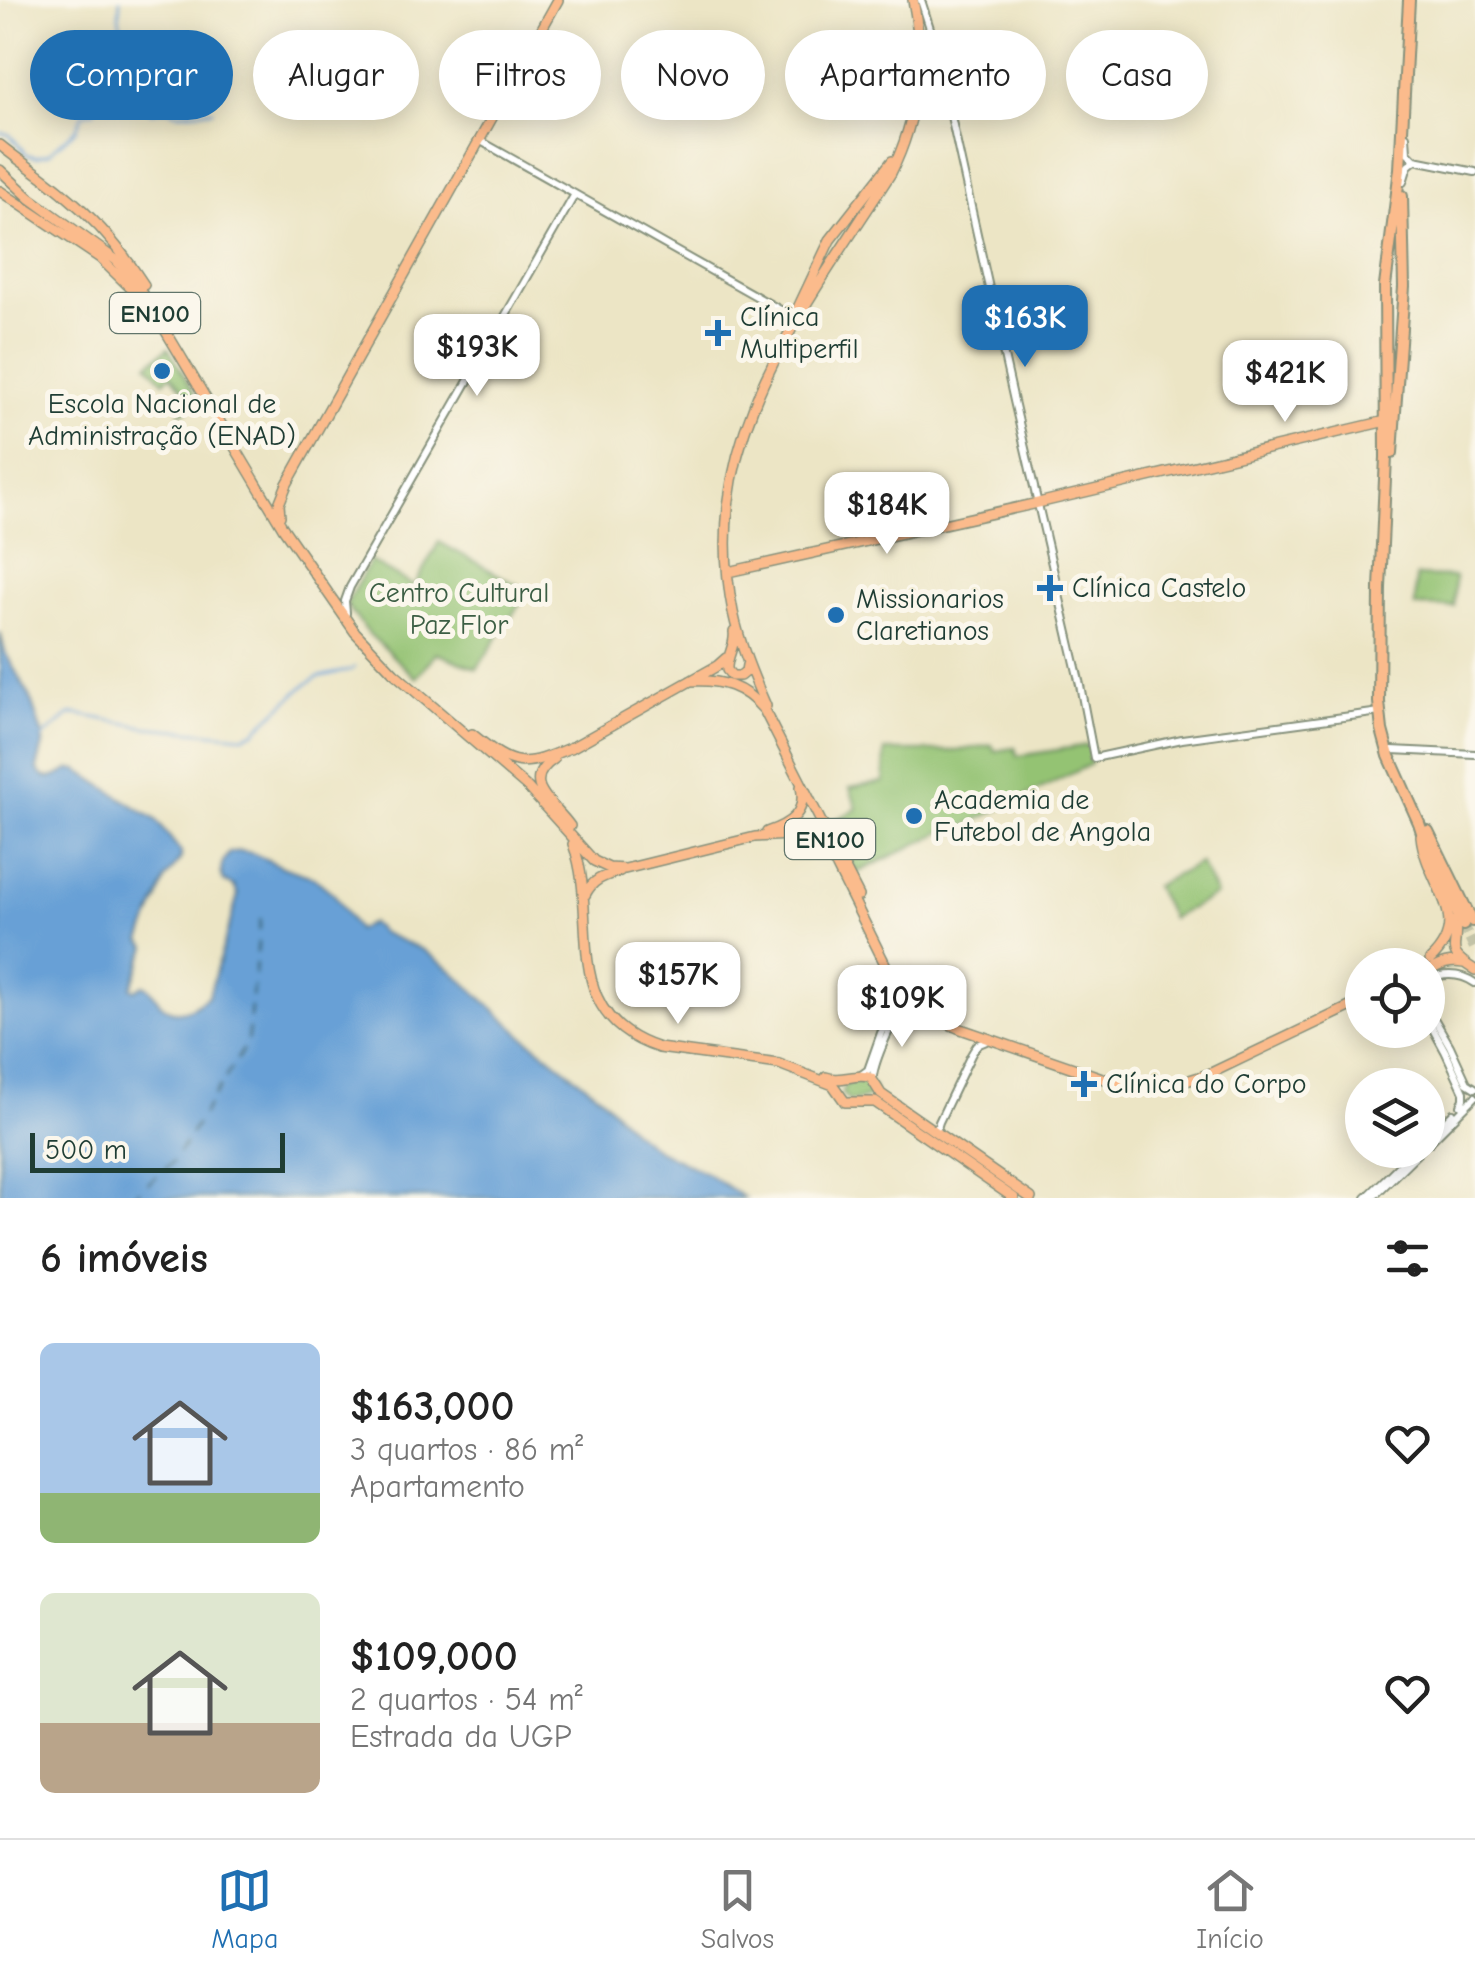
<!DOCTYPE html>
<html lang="pt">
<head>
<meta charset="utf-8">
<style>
  :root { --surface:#fff; --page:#f2f2f2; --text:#222; --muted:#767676; --line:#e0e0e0; --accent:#1f6fb2 }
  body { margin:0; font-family:"Comic Neue",sans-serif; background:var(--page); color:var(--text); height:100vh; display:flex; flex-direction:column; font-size:38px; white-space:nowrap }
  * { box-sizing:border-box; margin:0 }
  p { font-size:32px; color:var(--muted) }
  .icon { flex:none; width:55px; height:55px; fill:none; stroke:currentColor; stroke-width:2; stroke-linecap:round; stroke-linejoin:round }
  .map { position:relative; height:1198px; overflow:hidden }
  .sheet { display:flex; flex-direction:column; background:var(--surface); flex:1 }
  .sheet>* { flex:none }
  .guide { position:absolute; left:30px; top:30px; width:1415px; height:90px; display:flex; gap:20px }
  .tools { position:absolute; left:1345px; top:948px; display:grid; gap:20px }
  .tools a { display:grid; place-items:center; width:100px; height:100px; border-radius:50%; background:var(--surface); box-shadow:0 5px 25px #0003; font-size:50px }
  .scale { position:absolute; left:30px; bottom:25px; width:255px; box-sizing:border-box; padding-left:10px; border:5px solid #1f3d34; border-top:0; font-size:28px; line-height:35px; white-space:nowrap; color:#1f3d34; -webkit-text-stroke:8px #fbf7ec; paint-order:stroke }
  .price { position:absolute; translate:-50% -85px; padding:0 22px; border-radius:20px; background:#fff; color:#222; font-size:32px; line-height:65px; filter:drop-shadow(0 2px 5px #0008) }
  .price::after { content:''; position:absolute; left:50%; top:60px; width:30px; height:22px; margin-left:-15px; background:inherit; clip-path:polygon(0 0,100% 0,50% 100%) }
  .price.current { background:var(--accent); color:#fff }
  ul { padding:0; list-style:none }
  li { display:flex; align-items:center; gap:30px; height:250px; padding:0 40px }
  li span { display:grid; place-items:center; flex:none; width:280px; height:200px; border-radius:15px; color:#555 }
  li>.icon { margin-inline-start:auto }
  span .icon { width:120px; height:120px; fill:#fffc; stroke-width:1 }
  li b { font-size:42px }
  h2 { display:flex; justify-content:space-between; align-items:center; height:120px; padding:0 40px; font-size:42px }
  .pill { padding:0 35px; border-radius:45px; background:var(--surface); box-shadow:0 5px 25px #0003; font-size:35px; line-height:90px }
  .pill.current { background:var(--accent); color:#fff }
  .tabs { display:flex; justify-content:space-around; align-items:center; height:140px; border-top:2px solid var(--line); background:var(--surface); font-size:28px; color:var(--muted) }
  .tabs a { display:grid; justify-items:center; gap:5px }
  .tabs .current { color:var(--accent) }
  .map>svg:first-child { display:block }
</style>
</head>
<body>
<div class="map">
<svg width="1475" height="1198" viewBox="0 0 1475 1198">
  <rect width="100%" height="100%" fill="#fbf7ec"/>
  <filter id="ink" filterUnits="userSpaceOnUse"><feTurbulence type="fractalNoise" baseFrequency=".01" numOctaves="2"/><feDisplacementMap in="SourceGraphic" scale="20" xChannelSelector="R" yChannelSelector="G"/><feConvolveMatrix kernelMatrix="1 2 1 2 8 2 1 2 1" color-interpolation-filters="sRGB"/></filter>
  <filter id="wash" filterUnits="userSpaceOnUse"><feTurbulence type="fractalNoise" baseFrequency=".0048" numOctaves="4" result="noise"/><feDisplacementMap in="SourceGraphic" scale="40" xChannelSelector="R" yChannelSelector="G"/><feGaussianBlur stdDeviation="2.25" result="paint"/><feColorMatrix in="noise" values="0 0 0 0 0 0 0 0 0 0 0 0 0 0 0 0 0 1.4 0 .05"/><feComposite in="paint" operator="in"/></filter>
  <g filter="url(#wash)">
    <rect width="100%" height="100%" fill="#ece5c5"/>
    <path fill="#94c373" stroke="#5a8054" stroke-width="2.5" d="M168 348 195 394 193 405 183 413 180 412 186 404V393L171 375 163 381 148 364Z
      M439 542 528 591 477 669 436 653 416 678 369 634 346 605 370 561 414 586Z
      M1416 576 1455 577 1454 607 1415 606Z
      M992 745 995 751 1015 748 1018 756 1089 745 1091 764 948 834 944 831 856 873 829 823 857 809 850 788 884 782 885 751H956Z
      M1200 863 1216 895 1171 918 1155 886Z
      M866 1078 874 1089C870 1100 859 1100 849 1101L842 1094 845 1084Z"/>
    <path fill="#67a0d6" stroke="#436e85" stroke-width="2.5" d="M0 632 5 652 30 697 43 737V745L37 768C45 785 58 776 71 769L78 770 156 820 181 852V858L166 878 141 941 147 947 131 988 135 990 143 985C153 989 153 994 159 1002 174 1021 196 1007 209 995L238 895 234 886 223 881C219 869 222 862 229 853L240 851 252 853 285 868 313 877 334 894 357 930 371 923 382 933 423 950 451 970 521 1034 601 1097 634 1132 656 1149 708 1174 744 1198H0Z"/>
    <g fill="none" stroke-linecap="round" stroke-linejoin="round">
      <path stroke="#67a0d6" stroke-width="2.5" d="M102 103 113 108 128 102 152 112 167 109 177 113 213 110
        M0 132 10 135 26 154 36 157 49 153 76 129 83 114 94 111 110 75 109 63 118 49 121 27 119 17 120 0
        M43 737 69 715 75 714 146 727 243 736 254 732 305 685 318 677 351 670 355 667"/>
      <path stroke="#355b65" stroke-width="2.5" stroke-dasharray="12 10" stroke-linecap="butt" d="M131 1198 173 1162 247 1043 261 916"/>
    </g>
  </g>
  <g filter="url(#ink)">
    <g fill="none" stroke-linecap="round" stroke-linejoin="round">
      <path stroke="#c3c3a8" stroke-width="10" stroke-dasharray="10 5" stroke-linecap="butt" d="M1463 925 1475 950"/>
      <defs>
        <path id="minor" d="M921 0 935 44 1014 401 1080 685 1094 758 1182 739 1380 712
          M1406 136 1407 152 1415 160
          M479 140 793 317
          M1415 160 1475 172
          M1403 182 1408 166 1414 161
          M346 613 345 601 350 587 575 194
          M1392 750 1475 754
          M1428 980C1444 973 1460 973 1475 983
          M1428 1008 1450 1046 1467 1083 1475 1088
          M1428 1020 1445 1051 1464 1092V1099L1461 1105
          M861 1075 868 1070 881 1033 893 1009 896 996 895 986
          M873 1080C872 1067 891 1022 901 1012 907 1007 910 1008 916 1007
          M939 1134 937 1129 939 1122 971 1055 977 1045 989 1040
          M1428 1138 1453 1113
          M1428 1144 1475 1097
          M1366 1198 1415 1150
          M1372 1198 1421 1150"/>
        <path id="major" d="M0 145C21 162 44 177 64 194 96 220 122 250 144 285
          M0 170 30 198 116 260 129 275 152 308 283 528 355 632 394 673 528 788 594 861 609 868 625 869 755 837 789 835 806 839 819 847 836 865 891 976C907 1003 929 1016 958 1028L1108 1080 1133 1085H1159L1183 1082 1209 1074 1362 1001
          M0 191 100 258 143 300
          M796 312 830 240 892 161
          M280 516 279 504 287 484 558 0
          M728 572 1038 503 1386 421
          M734 632C736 646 726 656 727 670L732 676H740L746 671 747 665
          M690 681C721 679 744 686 764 710L859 896
          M766 706C753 676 740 645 733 612 698 436 803 311 891 173 918 119 925 59 913 0
          M472 734C515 769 522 768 572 747
          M571 748 717 666 726 658
          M554 759C518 783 554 803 570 826
          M767 832C790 824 807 813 801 787
          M1421 836C1426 885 1475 918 1430 960
          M573 844C601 918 556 1015 659 1048L779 1064 833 1085 845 1102H875L1014 1198
          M585 895C593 879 604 876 620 871
          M1455 921C1459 951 1443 950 1475 970
          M1428 971C1440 965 1449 960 1463 963
          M826 1077C842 1083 856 1072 871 1078L881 1094 1031 1198"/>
        <path id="highway" d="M1409 0 1400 169 1385 286 1386 457 1380 588 1379 702 1382 730 1389 756 1419 823 1429 854 1463 925
          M1392 453 1404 287 1402 196
          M1428 831 1472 921"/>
      </defs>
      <use href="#minor" stroke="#86917c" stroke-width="10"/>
      <use href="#major" stroke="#86917c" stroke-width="12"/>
      <use href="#highway" stroke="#86917c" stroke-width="14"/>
      <use href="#minor" stroke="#fff" stroke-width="6"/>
      <use href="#major" stroke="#fbbb8c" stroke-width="9"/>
      <use href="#highway" stroke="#fbbb8c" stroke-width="10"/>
    </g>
  </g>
  <g fill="#1f6fb2" stroke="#fbf7ec" stroke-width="4">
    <path d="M713 318h10v10h10v10h-10v10h-10v-10h-10v-10h10z"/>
    <circle cx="162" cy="371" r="10"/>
    <path d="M1045 573h10v10h10v10h-10v10h-10v-10h-10v-10h10z"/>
    <circle cx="836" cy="615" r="10"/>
    <circle cx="914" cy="816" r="10"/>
    <path d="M1079 1069h10v10h10v10h-10v10h-10v-10h-10v-10h10z"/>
  </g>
  <g text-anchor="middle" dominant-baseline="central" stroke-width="10" stroke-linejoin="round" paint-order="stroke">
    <g fill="#fbf7ec" stroke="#61756b" stroke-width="2.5">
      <rect x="110" y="293" width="90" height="40" rx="8"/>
      <rect x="785" y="819" width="90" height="40" rx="8"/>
    </g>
    <g font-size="25" font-weight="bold" fill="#1f3d34">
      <text x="155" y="313">EN100</text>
      <text x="830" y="839">EN100</text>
    </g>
    <g font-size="28" fill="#1f3d34" stroke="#fbf7ec" text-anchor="start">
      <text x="740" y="317">Clínica<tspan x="740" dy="32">Multiperfil</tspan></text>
      <text x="162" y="404" text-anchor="middle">Escola Nacional de<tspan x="162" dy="32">Administração (ENAD)</tspan></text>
      <text x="1072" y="588">Clínica Castelo</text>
      <text x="856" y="599">Missionarios<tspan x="856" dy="32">Claretianos</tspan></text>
      <text x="934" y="800">Academia de<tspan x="934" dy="32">Futebol de Angola</tspan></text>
      <text x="1106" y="1084">Clínica do Corpo</text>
    </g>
    <g font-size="28" fill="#3c5e44" stroke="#fbf7ec">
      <text x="459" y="593">Centro Cultural<tspan x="459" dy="32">Paz Flor</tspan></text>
    </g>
  </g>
</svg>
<div class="tools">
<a><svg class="icon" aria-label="locate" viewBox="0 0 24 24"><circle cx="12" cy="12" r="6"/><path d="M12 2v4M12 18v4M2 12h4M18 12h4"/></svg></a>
<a><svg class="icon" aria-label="layers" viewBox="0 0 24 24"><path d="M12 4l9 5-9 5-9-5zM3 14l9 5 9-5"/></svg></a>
</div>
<div class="scale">500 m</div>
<b class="price current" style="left:1025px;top:370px">$163K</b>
<b class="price" style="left:477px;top:399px">$193K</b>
<b class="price" style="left:1285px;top:425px">$421K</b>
<b class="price" style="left:887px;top:557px">$184K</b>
<b class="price" style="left:678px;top:1027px">$157K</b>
<b class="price" style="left:902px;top:1050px">$109K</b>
<div class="guide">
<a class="pill current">Comprar</a>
<a class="pill">Alugar</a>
<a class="pill">Filtros</a>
<a class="pill">Novo</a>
<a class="pill">Apartamento</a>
<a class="pill">Casa</a>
</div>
</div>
<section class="sheet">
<h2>6 imóveis<svg class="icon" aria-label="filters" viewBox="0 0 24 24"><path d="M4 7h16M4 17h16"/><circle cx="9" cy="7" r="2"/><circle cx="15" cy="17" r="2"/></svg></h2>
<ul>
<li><span style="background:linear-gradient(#a9c7e8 75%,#8fb573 0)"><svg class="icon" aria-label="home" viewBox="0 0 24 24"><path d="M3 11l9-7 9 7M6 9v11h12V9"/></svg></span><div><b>$163,000</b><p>3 quartos · 86 m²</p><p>Apartamento</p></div><svg class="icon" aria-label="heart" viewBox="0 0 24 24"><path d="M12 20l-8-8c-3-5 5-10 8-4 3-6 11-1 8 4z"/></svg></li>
<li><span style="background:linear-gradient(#dfe7d0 65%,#b9a48a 0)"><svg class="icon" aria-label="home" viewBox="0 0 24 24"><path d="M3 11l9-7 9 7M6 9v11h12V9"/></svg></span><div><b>$109,000</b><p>2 quartos · 54 m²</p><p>Estrada da UGP</p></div><svg class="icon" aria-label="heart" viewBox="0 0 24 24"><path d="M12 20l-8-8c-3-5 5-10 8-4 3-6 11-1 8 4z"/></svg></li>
</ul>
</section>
<nav class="tabs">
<a class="current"><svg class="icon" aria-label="map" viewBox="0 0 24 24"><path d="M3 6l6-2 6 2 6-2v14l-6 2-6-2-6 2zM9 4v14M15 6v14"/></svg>Mapa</a>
<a><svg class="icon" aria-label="saved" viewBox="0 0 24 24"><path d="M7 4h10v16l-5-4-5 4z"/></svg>Salvos</a>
<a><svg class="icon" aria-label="home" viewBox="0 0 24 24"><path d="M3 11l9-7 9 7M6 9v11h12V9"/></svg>Início</a>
</nav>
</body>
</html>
